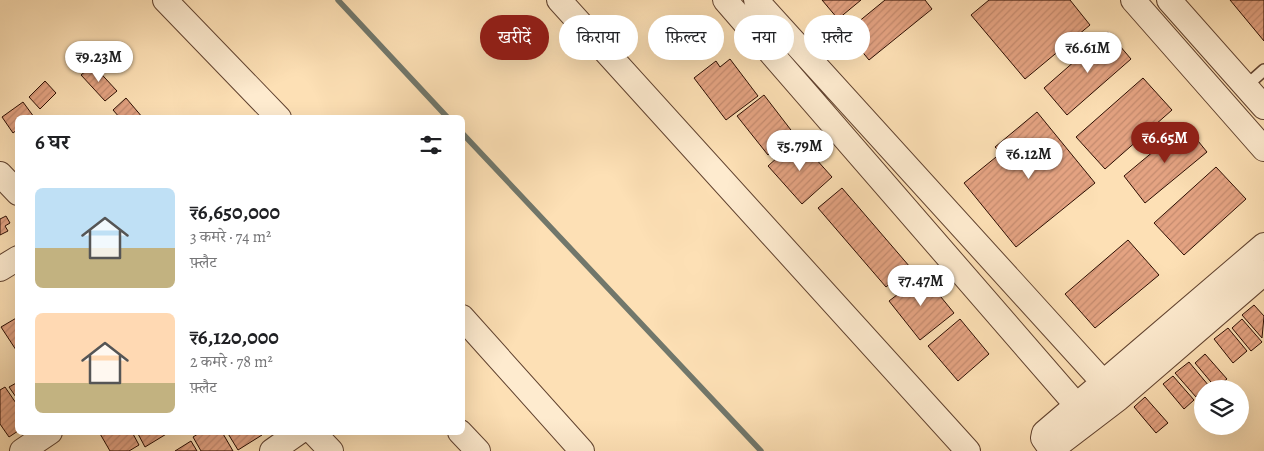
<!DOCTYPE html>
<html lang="hi">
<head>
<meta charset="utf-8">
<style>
  :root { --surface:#fff; --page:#f6f6f6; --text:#202124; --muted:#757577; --accent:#8f2418 }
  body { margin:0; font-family:Alegreya,"Noto Serif Devanagari",serif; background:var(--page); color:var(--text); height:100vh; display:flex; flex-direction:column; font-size:19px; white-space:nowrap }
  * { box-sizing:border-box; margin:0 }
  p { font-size:16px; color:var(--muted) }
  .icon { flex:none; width:28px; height:28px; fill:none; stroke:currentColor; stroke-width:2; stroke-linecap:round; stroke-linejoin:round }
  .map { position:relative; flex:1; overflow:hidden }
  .details { position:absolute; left:15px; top:115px; width:450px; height:320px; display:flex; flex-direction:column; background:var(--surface); border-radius:8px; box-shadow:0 5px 20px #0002 }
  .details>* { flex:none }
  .top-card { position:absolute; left:480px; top:15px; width:475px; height:45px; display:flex; gap:10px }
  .fabs { position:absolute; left:1194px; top:380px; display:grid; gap:10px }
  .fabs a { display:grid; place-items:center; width:55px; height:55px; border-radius:50%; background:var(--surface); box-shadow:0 5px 20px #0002; font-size:25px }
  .price { position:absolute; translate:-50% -42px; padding:0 11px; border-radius:18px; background:#fff; color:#222; font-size:16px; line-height:32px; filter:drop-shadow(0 1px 2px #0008) }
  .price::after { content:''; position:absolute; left:50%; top:30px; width:15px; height:11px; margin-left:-8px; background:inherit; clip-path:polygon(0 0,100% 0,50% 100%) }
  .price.on { background:var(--accent); color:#fff }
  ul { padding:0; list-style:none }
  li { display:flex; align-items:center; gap:15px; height:125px; padding:0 20px }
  li span { display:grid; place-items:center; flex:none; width:140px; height:100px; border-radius:8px; color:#555 }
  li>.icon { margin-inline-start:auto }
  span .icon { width:60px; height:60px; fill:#fffc; stroke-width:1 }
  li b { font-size:21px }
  h2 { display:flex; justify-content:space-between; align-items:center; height:60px; padding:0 20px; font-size:21px }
  .tag { padding:0 18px; border-radius:22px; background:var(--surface); box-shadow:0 5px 20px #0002; font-size:18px; line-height:45px }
  .tag.on { background:var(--accent); color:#fff }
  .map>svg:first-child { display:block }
</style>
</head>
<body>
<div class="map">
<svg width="1264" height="451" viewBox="0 0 1264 451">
  <defs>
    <pattern id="building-hatch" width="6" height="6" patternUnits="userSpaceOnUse" patternTransform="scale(1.25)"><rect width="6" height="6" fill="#e4a382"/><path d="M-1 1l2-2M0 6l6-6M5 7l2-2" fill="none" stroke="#c48b6f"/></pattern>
  </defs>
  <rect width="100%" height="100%" fill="#fde0b5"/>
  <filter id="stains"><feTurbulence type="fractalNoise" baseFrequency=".004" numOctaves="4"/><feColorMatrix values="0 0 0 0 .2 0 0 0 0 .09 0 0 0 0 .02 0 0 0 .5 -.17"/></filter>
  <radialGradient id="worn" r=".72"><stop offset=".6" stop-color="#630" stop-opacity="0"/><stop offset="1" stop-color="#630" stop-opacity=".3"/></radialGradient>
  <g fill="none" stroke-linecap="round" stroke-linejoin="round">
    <path stroke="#71776b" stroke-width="5.5" d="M338 0 448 118
      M462 133 761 451"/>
  </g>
  <path fill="url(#building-hatch)" stroke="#2d0e02" d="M822 0H861L838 19Z
    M885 0H925L932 9 869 60 846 32Z
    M989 0H1070L1090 25 1025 79 971 15Z
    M1230 0H1264V41Z
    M1108 32 1131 59 1067 115 1044 88Z
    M730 59 758 96 726 120 694 78 716 61 720 67Z
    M93 65 117 91 105 101 81 75Z
    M1143 78 1172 110 1105 169 1076 137Z
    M45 81 56 93 40 109 29 97Z
    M764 95 794 134 768 155 737 116Z
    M126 98 143 118H120L113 110Z
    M23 102 34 117 18 118V129L13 133 2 117Z
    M1037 112 1095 183 1016 247 964 183 1001 153 995 147Z
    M1185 125 1207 152 1145 203 1124 176Z
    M798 139 832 177 802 204 768 166Z
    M1216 167 1246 199 1184 255 1154 223Z
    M842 188 910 267 886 287 818 208Z
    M6 216 10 223 5 226 8 231 0 235V219Z
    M1128 240 1159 275 1095 328 1065 294Z
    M923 275 954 313 920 340 889 301Z
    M1254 305 1264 316 1262 338 1242 315Z
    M18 317V353L1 327Z
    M960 319 989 354 958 381 928 346Z
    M1242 319 1262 342 1251 351 1232 328Z
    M1228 328 1247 351 1233 363 1214 339Z
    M1205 354 1227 379 1216 388 1195 363Z
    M1189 362 1209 386 1202 389 1196 397 1175 373Z
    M1173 376 1194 400 1184 409 1163 384Z
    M18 382V400L9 387Z
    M5 387 18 406V431L9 437 0 424V390Z
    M1145 397 1168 423 1156 433 1134 407Z
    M99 432H132L139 445 129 451H110Z
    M137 432H167L168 433 145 447Z
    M201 432H222L233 451H201L193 437Z
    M227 432H261L262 435 238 450Z
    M191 441 197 451H175Z"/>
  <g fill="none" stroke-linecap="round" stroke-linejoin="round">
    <defs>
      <path id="lane" d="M1246 86 1264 70"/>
      <path id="street" d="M165 0 279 118
        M559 0 968 451
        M725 0 1086 416
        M756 0 1113 393
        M1133 0 1264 149
        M1169 0 1264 107
        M0 174 18 193
        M1264 245 1044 433 1043 438 1050 448 1055 447 1118 399 1264 273
        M0 269 18 258
        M462 317 582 451
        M313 432 331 451
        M460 432 478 451
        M22 451 50 432
        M272 451 299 432"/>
    </defs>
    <use href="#lane" stroke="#61422f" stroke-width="14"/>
    <use href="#street" stroke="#61422f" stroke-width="26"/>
    <use href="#lane" stroke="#feebcf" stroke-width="11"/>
    <use href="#street" stroke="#feebcf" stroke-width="24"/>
  </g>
  <rect width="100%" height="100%" filter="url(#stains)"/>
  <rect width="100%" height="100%" fill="url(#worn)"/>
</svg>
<div class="fabs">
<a><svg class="icon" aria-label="layers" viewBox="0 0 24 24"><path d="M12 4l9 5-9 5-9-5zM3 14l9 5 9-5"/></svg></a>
</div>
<b class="price" style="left:1088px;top:74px">₹6.61M</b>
<b class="price" style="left:99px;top:83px">₹9.23M</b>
<b class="price on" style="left:1165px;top:164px">₹6.65M</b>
<b class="price" style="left:800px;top:172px">₹5.79M</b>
<b class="price" style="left:1029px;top:180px">₹6.12M</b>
<b class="price" style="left:921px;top:307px">₹7.47M</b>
<div class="top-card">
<a class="tag on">खरीदें</a>
<a class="tag">किराया</a>
<a class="tag">फ़िल्टर</a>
<a class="tag">नया</a>
<a class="tag">फ़्लैट</a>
</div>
<section class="details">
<h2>6 घर<svg class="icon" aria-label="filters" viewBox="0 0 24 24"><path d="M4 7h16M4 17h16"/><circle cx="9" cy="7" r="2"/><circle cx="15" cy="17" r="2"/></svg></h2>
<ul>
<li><span style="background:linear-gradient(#bfe0f5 60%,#c2b280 0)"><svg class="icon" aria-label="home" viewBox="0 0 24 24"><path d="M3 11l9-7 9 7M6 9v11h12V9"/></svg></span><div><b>₹6,650,000</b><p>3 कमरे · 74 m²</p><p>फ़्लैट</p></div></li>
<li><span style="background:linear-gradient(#ffd9b3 70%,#c2b280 0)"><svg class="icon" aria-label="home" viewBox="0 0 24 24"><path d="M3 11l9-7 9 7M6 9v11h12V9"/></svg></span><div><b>₹6,120,000</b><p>2 कमरे · 78 m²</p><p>फ़्लैट</p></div></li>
</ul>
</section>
</div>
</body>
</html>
